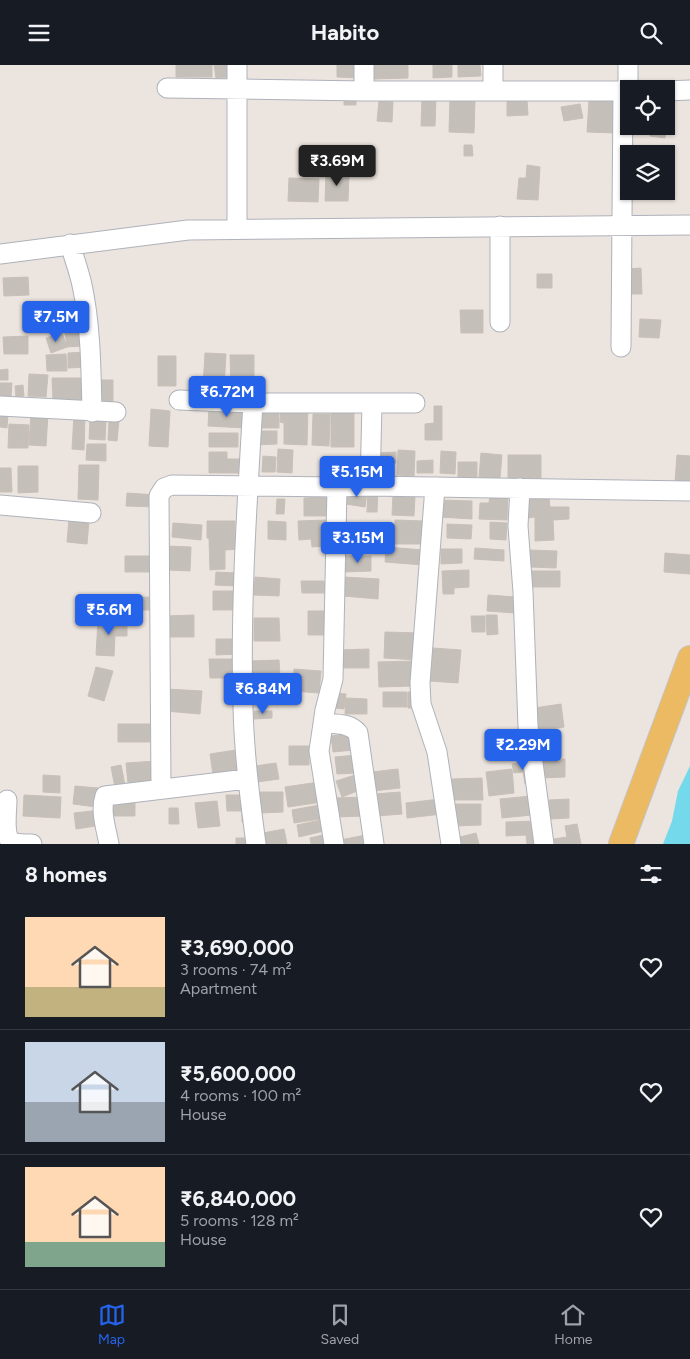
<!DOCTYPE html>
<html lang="en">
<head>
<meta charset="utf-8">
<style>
  :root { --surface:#171b24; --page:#20242c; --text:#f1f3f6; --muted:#9ea1a6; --line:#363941; --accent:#2563eb }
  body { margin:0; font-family:Figtree,sans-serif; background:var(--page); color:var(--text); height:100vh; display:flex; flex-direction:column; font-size:19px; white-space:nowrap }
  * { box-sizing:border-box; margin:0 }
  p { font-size:16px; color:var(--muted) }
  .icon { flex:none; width:28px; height:28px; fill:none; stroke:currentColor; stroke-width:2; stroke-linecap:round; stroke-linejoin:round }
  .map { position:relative; height:779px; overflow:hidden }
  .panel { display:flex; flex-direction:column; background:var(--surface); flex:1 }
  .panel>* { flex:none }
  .fabs { position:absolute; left:620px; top:15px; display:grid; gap:10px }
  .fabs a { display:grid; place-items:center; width:55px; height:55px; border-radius:0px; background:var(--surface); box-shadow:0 1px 4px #0004; font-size:25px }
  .price { position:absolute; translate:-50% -42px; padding:0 11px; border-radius:5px; background:var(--accent); color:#fff; font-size:16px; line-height:32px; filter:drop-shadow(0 1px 2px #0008) }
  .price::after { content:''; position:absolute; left:50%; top:30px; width:15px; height:11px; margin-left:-8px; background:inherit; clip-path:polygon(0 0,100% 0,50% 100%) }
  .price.on { background:#222; color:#fff }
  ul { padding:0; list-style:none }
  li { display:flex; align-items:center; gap:15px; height:125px; padding:0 25px }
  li+li { border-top:1px solid var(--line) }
  li span { display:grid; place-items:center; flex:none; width:140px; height:100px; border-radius:0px; color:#555 }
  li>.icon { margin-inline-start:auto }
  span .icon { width:60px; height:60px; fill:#fffc; stroke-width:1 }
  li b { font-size:21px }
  h2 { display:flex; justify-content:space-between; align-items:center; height:60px; padding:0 25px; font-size:21px }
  header { display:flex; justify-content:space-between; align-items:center; height:65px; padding:0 25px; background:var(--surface); font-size:22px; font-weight:700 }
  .tabs { display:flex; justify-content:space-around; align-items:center; height:70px; border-top:1px solid var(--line); background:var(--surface); font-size:14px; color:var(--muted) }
  .tabs a { display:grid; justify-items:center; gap:2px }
  .tabs .on { color:var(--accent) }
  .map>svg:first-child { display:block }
</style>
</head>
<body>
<header><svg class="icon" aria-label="menu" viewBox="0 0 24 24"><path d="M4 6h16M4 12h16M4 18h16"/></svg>Habito<svg class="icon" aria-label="search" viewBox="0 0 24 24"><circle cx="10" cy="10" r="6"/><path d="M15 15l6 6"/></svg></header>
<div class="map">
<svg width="690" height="779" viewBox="0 0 690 779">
  <rect width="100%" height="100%" fill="#ece4de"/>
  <path fill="#74daeb" d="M690 701V779H663L672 756 678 726Z"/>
  <path fill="#c5bfb9" stroke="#c8c0b7" d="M176 0H212V12H176Z
    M214 0H228L230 12 216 13Z
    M337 0H360V13L337 12Z
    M374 0H408V13L374 14Z
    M433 0H452V12L433 13Z
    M458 0H480L481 11 458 12Z
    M344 29H356V40H344Z
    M422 32 436 33 435 61H421Z
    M450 34 475 35 474 68 449 67Z
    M527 35 528 50 507 51V36Z
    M589 35 617 36 615 68 587 67Z
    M379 36 393 37 392 57 377 56Z
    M580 39 583 53 564 56 561 42Z
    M651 63 666 65 665 73 650 71Z
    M464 80H472L473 91H464Z
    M527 100 540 102 538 135 517 134 519 113H526Z
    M326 108 349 109 348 136H325Z
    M289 113 319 114 318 137 288 136Z
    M641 203 642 229H628L627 204Z
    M537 209H552V223H537Z
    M28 212 29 230 4 231 3 213Z
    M460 245H483V268H461Z
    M640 254 661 255 659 273 639 272Z
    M79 266 81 281 67 282 65 268Z
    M62 268 67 282 51 288 46 273Z
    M28 271V289H4L3 272Z
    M86 287 87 302 68 303V288Z
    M205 288 226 289 224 323 203 322Z
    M66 289 67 306H47L46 290Z
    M230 290H254V324H231Z
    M158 291H176V321H158Z
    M8 304V315H0V305Z
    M29 309 48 310 46 332 28 331Z
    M52 313H87V336H53Z
    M94 315H113V337H94Z
    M0 318H12L11 332H0Z
    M23 320 24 331 16 332 15 321Z
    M281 341 308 342 307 380 284 379V358L280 357Z
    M434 341H442V375H425V359L434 358Z
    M209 343 245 344 244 363 208 361Z
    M256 343H279V363H256Z
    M151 344 170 346 168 382 149 381Z
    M331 346H354V382H331Z
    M31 348 48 349 46 381 29 380Z
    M0 349H8L7 363 0 362Z
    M313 349H330L329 381 312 380Z
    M74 350 85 351 84 385 72 384Z
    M90 355 106 356 105 375 89 374Z
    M109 355H119L117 376 108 375Z
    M9 359 29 360 28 383H8Z
    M256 366H277V379L256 380Z
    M209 368H238V382H209Z
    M87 379H106V396L86 395Z
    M278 384 293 385 292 408 277 407Z
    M398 385 415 386 414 411 397 410Z
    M441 386 456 387 455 409 440 408Z
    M209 387H227V394H240V408H209Z
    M396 387V398L376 399V388Z
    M481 388 502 390 500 413 479 412Z
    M508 390H541V413H508Z
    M677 390 690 391V418L675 417Z
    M263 391 276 392 275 407H262Z
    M433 395V408H417V396Z
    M458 397H477V412H458Z
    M79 400H99L98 435 78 434Z
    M18 401H38V427L18 428Z
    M377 402 394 403V413L376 412Z
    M0 403H11L12 427H0Z
    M368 423H378L377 447H367Z
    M349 424 367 427 365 442 346 439Z
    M127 428 157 430 156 442 126 441Z
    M490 428 508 429 507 455 479 454 480 438H489Z
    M393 430 415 431 414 451 392 450Z
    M328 432V451H304V433Z
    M528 433H549L550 442H569V454L553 455 554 475 535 476V452L529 453Z
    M277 434H285L284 449H276Z
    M440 435 472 436V454L439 452Z
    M69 454 89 456 87 479 67 477Z
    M328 455 329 481 312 482 311 474 299 475 298 456Z
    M395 455 424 456 423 479H394Z
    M207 456H235V471H240L241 484 225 485V504L210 505 209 473H207Z
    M268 456 286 457V475L268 474Z
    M490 457 507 458 506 475 490 474Z
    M173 458 202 460 201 475 172 472Z
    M447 459 472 460 471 474 447 473Z
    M350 461 383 463 382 479 350 477Z
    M167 481 191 482 190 506 166 505Z
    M386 482 424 485 423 500 385 497Z
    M475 483 504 485V496L474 494Z
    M441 484H462V498L441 499Z
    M530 485 557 486 556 503 530 502Z
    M665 488 690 490V509L664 507Z
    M125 491H157L158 507H125Z
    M345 491H371V506L345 507Z
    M469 505V522L454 523V529H443L442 506Z
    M531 506H560V522H531Z
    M216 507 237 508 236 521 215 520Z
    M255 512 280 514 279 531 254 530Z
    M344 512 379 514 378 534 343 531Z
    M301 516H324L325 528H302Z
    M213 526H239L240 545H213Z
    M488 530 516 532 515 548 487 546Z
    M151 532V545H120V533Z
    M308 546H330V570H308Z
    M194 550V572H166V551Z
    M486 550H497L498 569 487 570Z
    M471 551H485V567H472Z
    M254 553H279L280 576H254Z
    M98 555 127 557V571H115L114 591 96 590Z
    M385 567 419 568 418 595 384 593Z
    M216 574H239V589L216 590Z
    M433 583 461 585 458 618 430 616Z
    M369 584V603H339V585Z
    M209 594H240L241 613H210Z
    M279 595 280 612 251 613 250 596Z
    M414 596 415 621 379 622 378 597Z
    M96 602 113 606 104 636 88 631Z
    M294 604 321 606 319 628 293 626Z
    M167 624 202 626 200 649 165 646Z
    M383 627H407V642H383Z
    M408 627H418L417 643H408Z
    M336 628 346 629 344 644 335 643Z
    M346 633 367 634V649H345Z
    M561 639 564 662 537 666 534 643Z
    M254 646H272V653L254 654Z
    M118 659H150V677H118Z
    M549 667 550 681 537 682 536 668Z
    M352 668 354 685 333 687 331 671Z
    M523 675 525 687 500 693 497 681Z
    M289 681H309V700H289Z
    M236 685 239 707 213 710 210 689Z
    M357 690 359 708 337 709 335 692Z
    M565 694V712L541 713 540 695Z
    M157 696 159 717 128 719 126 698Z
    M528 696 532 718 525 719 523 707 514 708 512 699Z
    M276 698 279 714 257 717 255 701Z
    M121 700 125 720 115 722 111 702Z
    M398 704 400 723 373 726 372 707Z
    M512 704 514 728 489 731 486 707Z
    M43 710 60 711V728L43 727Z
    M355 710 360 725 342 732 336 716Z
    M482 713 483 735H452V714Z
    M319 717 322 737 288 742 285 722Z
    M75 721 98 723 96 742 73 739Z
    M259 727H283V747L260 748Z
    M400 727 402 749 377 751 375 729Z
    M24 730 61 732 60 753 23 751Z
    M226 730H249L250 757H242V746H227Z
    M531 731 532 750 502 753 500 734Z
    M364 732V751L336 752 335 733Z
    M440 734 442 749 407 753 406 738Z
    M569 734V753L550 754 549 735Z
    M113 736H135V751H113Z
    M217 736 220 761 198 763 195 738Z
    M325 739 327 753 294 758 292 745Z
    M455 739H481V760L455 761Z
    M169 743H178L179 759H169Z
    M100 745 102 760 76 764 74 748Z
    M321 755 324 766 299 772 297 760Z
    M536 756V779H527L526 770 506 771V757Z
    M577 759 581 779H555L554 774 567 772 565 761Z
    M284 764 287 779H265L263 768Z
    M476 768 479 779H457L456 773Z
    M323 770 325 779H311L310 773Z
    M366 770 368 779H341L340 775Z
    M236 773H250V779H236Z"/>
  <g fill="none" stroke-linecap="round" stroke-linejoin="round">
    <defs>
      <path id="minor" d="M364 0V26
        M493 0V25
        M167 23 364 26H629
        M628 26V0
        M666 26 690 25
        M237 163V0
        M70 179C74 193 79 206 82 220 91 262 91 305 92 347
        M0 189 188 165 690 160
        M500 257V161
        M621 282 623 26
        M179 335 253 338H415
        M253 338C247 439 240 541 243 642 244 688 250 734 256 779
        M0 341 116 347
        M370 421 372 339
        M435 422 420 618 421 639 437 687 451 779
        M520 423 518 461 523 527 528 661 544 779
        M0 440 91 448
        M324 658C336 659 350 658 358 668L374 779
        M161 724 159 431 164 423 172 420 337 422 370 421 690 426
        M7 735C7 744 3 773 12 777 17 779 26 779 32 779
        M109 779C106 763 100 746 105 731L247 714
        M334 779 319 686 325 645 333 614 337 422"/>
      <path id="major" d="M621 779 690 593"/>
    </defs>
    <use href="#minor" stroke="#aeb2bb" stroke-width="21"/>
    <use href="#major" stroke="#c4c4c4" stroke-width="26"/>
    <use href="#minor" stroke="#fff" stroke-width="19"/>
    <use href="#major" stroke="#ecba63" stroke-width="24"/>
  </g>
</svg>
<div class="fabs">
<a><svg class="icon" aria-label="locate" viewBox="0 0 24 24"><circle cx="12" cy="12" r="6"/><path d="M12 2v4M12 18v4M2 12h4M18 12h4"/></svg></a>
<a><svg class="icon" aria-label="layers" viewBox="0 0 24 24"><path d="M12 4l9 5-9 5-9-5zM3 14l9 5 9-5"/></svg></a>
</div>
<b class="price on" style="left:337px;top:122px">₹3.69M</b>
<b class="price" style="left:56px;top:278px">₹7.5M</b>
<b class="price" style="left:227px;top:353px">₹6.72M</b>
<b class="price" style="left:357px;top:433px">₹5.15M</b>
<b class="price" style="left:358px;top:499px">₹3.15M</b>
<b class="price" style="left:109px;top:571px">₹5.6M</b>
<b class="price" style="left:263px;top:650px">₹6.84M</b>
<b class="price" style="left:523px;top:706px">₹2.29M</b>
</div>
<section class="panel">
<h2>8 homes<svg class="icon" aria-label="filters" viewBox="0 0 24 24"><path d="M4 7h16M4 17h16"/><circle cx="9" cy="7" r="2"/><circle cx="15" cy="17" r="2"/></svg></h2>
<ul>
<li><span style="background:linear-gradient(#ffd9b3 70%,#c2b280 0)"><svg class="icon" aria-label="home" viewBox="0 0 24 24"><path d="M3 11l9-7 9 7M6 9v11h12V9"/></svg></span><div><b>₹3,690,000</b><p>3 rooms · 74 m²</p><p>Apartment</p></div><svg class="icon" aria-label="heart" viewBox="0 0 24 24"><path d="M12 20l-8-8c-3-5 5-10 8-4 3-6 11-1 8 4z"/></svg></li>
<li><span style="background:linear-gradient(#c9d6e8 60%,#9aa5b1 0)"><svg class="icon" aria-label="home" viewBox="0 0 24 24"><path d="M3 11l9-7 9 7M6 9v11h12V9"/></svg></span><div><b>₹5,600,000</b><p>4 rooms · 100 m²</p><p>House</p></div><svg class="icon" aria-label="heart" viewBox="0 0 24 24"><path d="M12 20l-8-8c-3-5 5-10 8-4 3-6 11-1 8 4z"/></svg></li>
<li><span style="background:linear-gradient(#ffd9b3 75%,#7fa58c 0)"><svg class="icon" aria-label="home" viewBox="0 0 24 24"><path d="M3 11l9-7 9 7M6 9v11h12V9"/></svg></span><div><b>₹6,840,000</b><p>5 rooms · 128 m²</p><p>House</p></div><svg class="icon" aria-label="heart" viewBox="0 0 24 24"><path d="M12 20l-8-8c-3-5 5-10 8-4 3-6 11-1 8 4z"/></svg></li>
</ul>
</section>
<nav class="tabs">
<a class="on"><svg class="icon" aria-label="map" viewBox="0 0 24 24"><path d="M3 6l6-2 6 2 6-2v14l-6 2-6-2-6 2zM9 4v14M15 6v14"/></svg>Map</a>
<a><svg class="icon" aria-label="saved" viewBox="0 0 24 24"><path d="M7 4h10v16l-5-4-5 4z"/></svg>Saved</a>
<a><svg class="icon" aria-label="home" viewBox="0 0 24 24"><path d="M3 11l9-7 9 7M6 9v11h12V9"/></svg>Home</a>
</nav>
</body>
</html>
